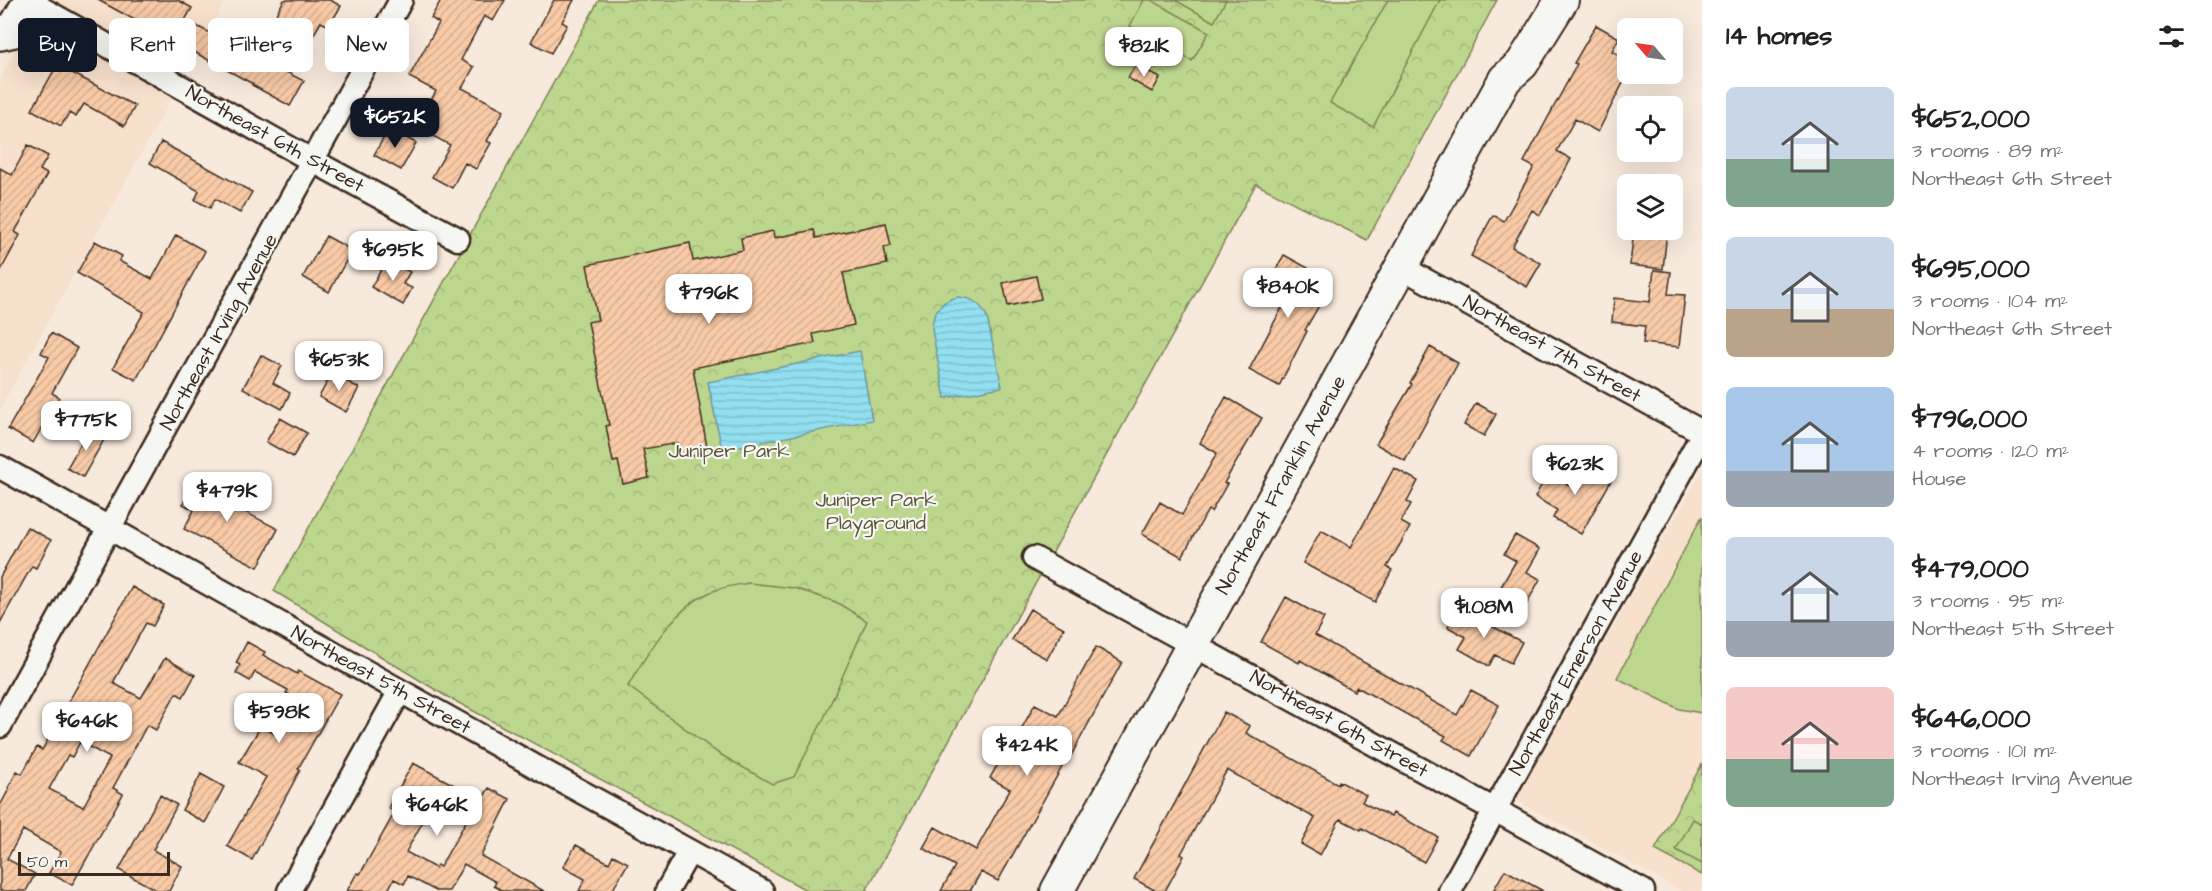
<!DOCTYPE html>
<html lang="en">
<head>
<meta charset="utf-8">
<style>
  :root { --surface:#fff; --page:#f2f2f2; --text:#222; --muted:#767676; --accent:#111827 }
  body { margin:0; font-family:"Architects Daughter",sans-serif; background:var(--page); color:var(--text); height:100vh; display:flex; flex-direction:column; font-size:22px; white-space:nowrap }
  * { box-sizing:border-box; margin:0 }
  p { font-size:20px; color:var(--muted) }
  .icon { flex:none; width:33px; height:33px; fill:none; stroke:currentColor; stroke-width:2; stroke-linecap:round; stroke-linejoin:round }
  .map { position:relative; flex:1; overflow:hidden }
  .sheet { display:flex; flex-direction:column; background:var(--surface); width:510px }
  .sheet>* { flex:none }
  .hud { position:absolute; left:18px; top:18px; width:570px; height:54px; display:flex; gap:12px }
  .needle { width:39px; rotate:299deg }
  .buttons { position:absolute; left:1617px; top:18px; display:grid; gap:12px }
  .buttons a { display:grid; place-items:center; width:66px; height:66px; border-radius:9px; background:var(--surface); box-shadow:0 6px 24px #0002; font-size:30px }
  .scale { position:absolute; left:18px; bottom:15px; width:152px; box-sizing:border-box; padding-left:6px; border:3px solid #3b2a1e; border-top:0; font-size:16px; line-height:21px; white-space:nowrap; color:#3b2a1e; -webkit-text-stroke:4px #f6f6f2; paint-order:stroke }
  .price { position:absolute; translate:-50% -51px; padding:0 14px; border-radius:12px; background:#fff; color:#222; font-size:20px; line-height:39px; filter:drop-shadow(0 2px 3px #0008) }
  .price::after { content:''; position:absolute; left:50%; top:36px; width:18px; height:14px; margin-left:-9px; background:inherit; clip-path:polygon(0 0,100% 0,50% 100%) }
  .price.selected { background:var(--accent); color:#fff }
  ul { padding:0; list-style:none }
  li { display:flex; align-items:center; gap:18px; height:150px; padding:0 24px }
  li span { display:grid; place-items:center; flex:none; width:168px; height:120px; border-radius:9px; color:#555 }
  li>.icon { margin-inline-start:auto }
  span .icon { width:72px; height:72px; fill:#fffc; stroke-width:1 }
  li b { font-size:26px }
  h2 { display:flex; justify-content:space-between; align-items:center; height:72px; padding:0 24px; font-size:26px }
  .tag { padding:0 21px; border-radius:9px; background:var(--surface); box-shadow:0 6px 24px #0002; font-size:21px; line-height:54px }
  .tag.selected { background:var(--accent); color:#fff }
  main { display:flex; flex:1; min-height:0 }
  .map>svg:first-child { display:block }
</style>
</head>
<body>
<main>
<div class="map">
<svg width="1702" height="891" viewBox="0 0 1702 891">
  <defs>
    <pattern id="park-crowns" width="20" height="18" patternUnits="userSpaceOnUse" patternTransform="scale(1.5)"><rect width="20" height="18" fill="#bdd68d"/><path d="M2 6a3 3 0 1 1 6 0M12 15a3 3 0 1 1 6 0" fill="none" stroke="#a3b879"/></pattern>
    <pattern id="water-rules" width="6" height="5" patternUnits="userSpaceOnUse" patternTransform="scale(1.5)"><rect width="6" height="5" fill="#91dff0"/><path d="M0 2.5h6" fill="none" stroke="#7ec0cd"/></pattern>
    <pattern id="building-hatch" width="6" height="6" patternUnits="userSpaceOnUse" patternTransform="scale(1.5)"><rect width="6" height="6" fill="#f8caa7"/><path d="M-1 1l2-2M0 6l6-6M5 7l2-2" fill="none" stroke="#d6ae8f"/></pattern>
  </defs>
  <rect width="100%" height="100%" fill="#f7e9dc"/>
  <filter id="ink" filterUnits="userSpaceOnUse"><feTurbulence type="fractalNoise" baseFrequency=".0167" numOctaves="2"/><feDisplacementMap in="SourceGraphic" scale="12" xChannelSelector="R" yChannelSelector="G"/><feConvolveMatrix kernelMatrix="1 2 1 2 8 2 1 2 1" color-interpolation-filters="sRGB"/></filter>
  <g filter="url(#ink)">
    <path fill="#f7e0cc" d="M43 0H226L0 408V79Z
      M1702 471V891H1682L1516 800Z"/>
    <path fill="url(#park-crowns)" stroke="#7c8056" stroke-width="1.5" d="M599 0H1497L1367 240 1256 184 866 891H808L444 695 274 591Z
      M1702 764V875L1655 850Z"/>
    <path fill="#bdd68d" stroke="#7c8056" stroke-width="1.5" d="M1144 0H1151L1209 32 1192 61 1130 26Z
      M1175 0H1226L1214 22Z
      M1388 0H1440L1373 127 1330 103Z
      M1702 516V713L1679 709 1617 678Z
      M749 583 794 588 836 602 867 621 824 718 794 777 772 784 718 753 628 686C648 652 677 603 716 590 727 586 738 585 749 583Z
      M1693 819 1702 824V864L1676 850Z"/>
    <path fill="url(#water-rules)" stroke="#6f979c" stroke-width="1.5" d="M958 297C973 298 981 304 987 317L1002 387 945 398 932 330C932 312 940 301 958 297Z
      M860 351 872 420 722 450 708 382Z"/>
    <path fill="url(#building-hatch)" stroke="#3b2a1e" stroke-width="1.5" fill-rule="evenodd" d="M98 0H178L192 8 185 20 241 49 256 22 268 29 284 0H330L341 6 329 26 321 22 311 39 306 36 286 72 304 81 290 106 252 85 253 84Z
      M441 0H505L493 21 484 16 461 60 474 67 462 88 504 110 487 141 491 143 476 169 465 163 452 188 432 177 450 145 416 127 436 91 409 77 439 23 431 18Z
      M554 0H574L562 22 567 25 551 53 531 42Z
      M1596 25 1619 38 1612 51 1628 60V73L1598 132 1575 119 1557 151 1571 159 1540 215 1532 210 1512 247 1541 263 1527 287 1471 256 1493 215 1504 221 1534 167 1524 162 1577 64 1574 63Z
      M1136 64 1160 78 1152 92 1128 78Z
      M57 65 135 106 124 126 84 104 76 117 69 113 61 126 32 110Z
      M389 128 416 143 401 170 374 155Z
      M161 142 252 192 240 213 215 199 210 208 195 200 199 191 150 163Z
      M28 145 48 156 40 170 47 174 15 232 20 235 0 272V168L12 175Z
      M886 223 891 246 884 247 887 264 843 273 854 325 813 334 815 343 693 368 708 453 681 458 678 443 643 449 649 478 623 484 618 461 613 462 606 426 609 425 588 322 598 320 587 265 690 243 693 261 743 250 741 238 773 231 774 238 814 230 816 238Z
      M1634 230 1667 232 1663 269 1630 265Z
      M176 235 205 251 136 380 113 368 144 312 77 273 95 241 122 256 119 261 152 279Z
      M326 236 352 250 329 292 303 277Z
      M1284 255 1308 268 1305 274 1329 288 1305 330 1307 331 1279 386 1249 370 1288 296 1267 285Z
      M387 260 410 272 403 284 412 288 403 305 371 287Z
      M1654 270 1671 272 1668 294 1685 295 1679 347 1643 343 1645 326 1612 322 1614 298 1650 302Z
      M1036 276 1041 299 1008 306 1003 283Z
      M51 333 77 348 52 393 59 397 33 443 8 429 49 357 41 353Z
      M1430 347 1458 363 1405 461 1376 444 1412 384 1410 383Z
      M261 355 282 366 273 383 290 393 282 409 243 388Z
      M332 373 359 388 346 412 319 397Z
      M1226 397 1262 418 1224 483 1227 484 1211 512 1208 510 1182 557 1142 534 1160 502 1182 515 1217 453 1200 443Z
      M1476 403 1496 414 1484 436 1464 425Z
      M280 418 307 433 293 457 266 442Z
      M90 427 106 436 83 477 67 468Z
      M1584 461 1613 477 1581 534 1553 518 1557 510 1535 497 1548 473 1570 486Z
      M1394 468 1418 481 1407 502 1411 504 1401 522 1410 527 1387 567 1392 570 1375 602 1303 563 1321 530 1351 547Z
      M201 472 225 486 218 498 278 529 258 567 184 529 194 510 183 504Z
      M27 527 51 540 36 568 32 566 0 623V577Z
      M1515 535 1540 549 1527 572 1540 579 1526 605 1499 590 1516 561 1504 554Z
      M132 587 164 605 153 626 146 623 113 683 141 698 165 658 195 675 183 697 176 693 156 730 147 725 113 788 123 794 72 885 49 873 61 852 23 830 7 859 35 874 26 891H0V806L9 789 8 788 17 771 22 774 37 747 42 750ZM80 742 110 758 83 807 49 789 68 755 72 757Z
      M1286 597 1324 618 1315 635 1457 715 1471 690 1499 705 1471 756 1443 740 1446 736 1357 687 1354 691 1300 660 1299 663 1261 642Z
      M1458 608 1522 642 1511 663 1495 655 1489 666 1459 649 1466 637 1448 627Z
      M1030 609 1064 628 1047 659 1012 640Z
      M247 642 265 652 263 655 297 674 298 671 340 694 298 769 300 770 252 860 227 846 266 777 239 762 261 726 275 734 295 698 286 693 288 690 255 672 250 681 236 673 240 665 236 663Z
      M1096 647 1122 662 1068 761 1066 760 998 881 981 872 970 891H941L955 866 923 848 935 827 976 850 1010 789 990 778 1008 746 1011 748 1035 704 1058 716Z
      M1224 712 1250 726 1246 733 1338 784 1339 781 1366 795 1362 802 1391 817 1393 813 1438 837 1424 862 1362 828 1361 830 1340 819 1320 855 1301 844 1315 818 1227 770 1181 854 1184 856 1165 891H1156L1134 879Z
      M413 763 467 792 468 790 483 798 489 788 510 799 481 856 544 891H503L494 886 496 882 464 864 449 891H436L408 876 404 884 394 879 388 890 390 891H347L357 873 360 874 395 812 388 808ZM436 798 469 816 440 867 437 865 435 868 406 852Z
      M201 774 224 787 205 823 182 810Z
      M160 795 177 805 153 850 182 866 169 891H158L119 870Z
      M576 845 609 863 613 855 628 863 612 891H579L585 879 563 867Z
      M1505 870 1543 891H1493Z"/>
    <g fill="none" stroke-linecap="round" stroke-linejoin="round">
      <defs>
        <path id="street" d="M30 2 313 161 458 239
          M1401 267 1702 432
          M0 467 547 773 762 891
          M1034 558 1643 891
          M0 726 401 0
          M289 891 400 691
          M667 891 689 852
          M1450 891 1702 435"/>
        <path id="secondary" d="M1057 891 1505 79 1522 64 1562 0"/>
        <path id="primary" d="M0 33 14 30 31 0"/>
      </defs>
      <use href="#street" stroke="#3b2a1e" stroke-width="27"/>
      <use href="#secondary" stroke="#3b2a1e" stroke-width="36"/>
      <use href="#primary" stroke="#3b2a1e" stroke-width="38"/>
      <use href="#street" stroke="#f6f6f2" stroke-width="22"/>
      <use href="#secondary" stroke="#f6f6f2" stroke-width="32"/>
      <use href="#primary" stroke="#f6f6f2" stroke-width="33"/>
    </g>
  </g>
  <g text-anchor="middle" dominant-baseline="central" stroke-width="4.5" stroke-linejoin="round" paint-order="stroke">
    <g font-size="20" fill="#3b2a1e" stroke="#f6f6f2">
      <text transform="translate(275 139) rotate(29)">Northeast 6th Street</text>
      <text transform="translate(219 332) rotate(-61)">Northeast Irving Avenue</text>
      <text transform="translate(1552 349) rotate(29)">Northeast 7th Street</text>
      <text transform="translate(1281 485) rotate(-61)">Northeast Franklin Avenue</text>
      <text transform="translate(1576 663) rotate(-61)">Northeast Emerson Avenue</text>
      <text transform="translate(381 680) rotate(29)">Northeast 5th Street</text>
      <text transform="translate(1339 724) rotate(29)">Northeast 6th Street</text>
    </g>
    <g font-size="20" fill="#5c553a" stroke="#f6f6f2">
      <text x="729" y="451">Juniper Park</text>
      <text x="876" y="500">Juniper Park<tspan x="876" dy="23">Playground</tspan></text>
    </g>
  </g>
</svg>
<div class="buttons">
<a><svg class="needle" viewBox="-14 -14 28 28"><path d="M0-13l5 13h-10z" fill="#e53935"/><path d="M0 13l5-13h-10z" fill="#767676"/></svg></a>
<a><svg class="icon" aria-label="locate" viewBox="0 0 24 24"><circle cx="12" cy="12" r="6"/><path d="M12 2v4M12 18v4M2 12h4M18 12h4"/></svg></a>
<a><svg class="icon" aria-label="layers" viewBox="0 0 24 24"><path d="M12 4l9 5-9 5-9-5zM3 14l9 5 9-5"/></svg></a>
</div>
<div class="scale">50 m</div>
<b class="price" style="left:1144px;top:78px">$821K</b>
<b class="price selected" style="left:395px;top:149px">$652K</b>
<b class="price" style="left:393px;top:282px">$695K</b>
<b class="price" style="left:1288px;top:319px">$840K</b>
<b class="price" style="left:709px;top:325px">$796K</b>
<b class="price" style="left:339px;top:392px">$653K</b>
<b class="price" style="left:86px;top:452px">$775K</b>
<b class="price" style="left:1575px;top:496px">$623K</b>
<b class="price" style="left:227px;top:523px">$479K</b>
<b class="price" style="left:1484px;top:639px">$1.08M</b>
<b class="price" style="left:279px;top:744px">$598K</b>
<b class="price" style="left:87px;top:753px">$646K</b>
<b class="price" style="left:1027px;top:777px">$424K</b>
<b class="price" style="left:437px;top:837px">$646K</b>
<div class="hud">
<a class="tag selected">Buy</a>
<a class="tag">Rent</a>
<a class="tag">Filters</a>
<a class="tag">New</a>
</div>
</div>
<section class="sheet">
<h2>14 homes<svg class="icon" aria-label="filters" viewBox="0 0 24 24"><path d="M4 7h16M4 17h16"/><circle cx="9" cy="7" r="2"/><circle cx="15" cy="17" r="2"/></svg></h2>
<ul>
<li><span style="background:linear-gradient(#c9d6e8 60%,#7fa58c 0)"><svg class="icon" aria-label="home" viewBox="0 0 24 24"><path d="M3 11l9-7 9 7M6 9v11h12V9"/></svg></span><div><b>$652,000</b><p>3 rooms · 89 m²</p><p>Northeast 6th Street</p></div></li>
<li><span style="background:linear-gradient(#c9d6e8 60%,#b9a48a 0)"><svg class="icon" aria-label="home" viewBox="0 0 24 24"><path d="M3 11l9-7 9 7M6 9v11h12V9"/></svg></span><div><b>$695,000</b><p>3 rooms · 104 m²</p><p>Northeast 6th Street</p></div></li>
<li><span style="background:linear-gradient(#a9c7e8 70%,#9aa5b1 0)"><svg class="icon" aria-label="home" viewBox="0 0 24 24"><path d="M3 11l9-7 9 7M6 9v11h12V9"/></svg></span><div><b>$796,000</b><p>4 rooms · 120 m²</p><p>House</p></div></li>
<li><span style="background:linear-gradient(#c9d6e8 70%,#9aa5b1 0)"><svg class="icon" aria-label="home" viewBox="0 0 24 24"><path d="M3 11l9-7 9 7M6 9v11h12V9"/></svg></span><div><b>$479,000</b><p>3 rooms · 95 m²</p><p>Northeast 5th Street</p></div></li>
<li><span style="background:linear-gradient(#f6c9c9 60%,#7fa58c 0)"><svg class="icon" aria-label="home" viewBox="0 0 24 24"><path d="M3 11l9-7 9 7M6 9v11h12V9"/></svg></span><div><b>$646,000</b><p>3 rooms · 101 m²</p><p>Northeast Irving Avenue</p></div></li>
</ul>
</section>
</main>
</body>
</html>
